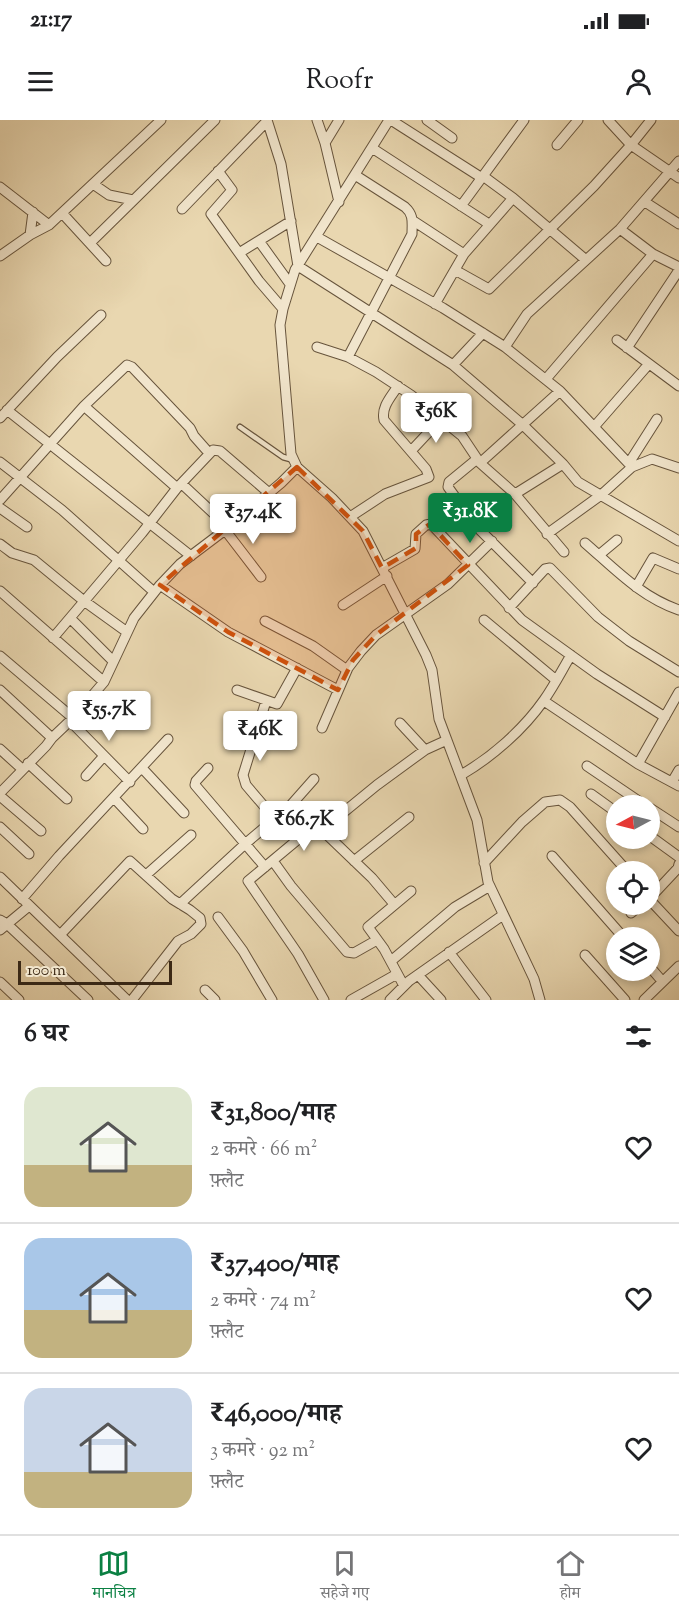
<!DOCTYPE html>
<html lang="hi">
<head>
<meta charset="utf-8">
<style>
  :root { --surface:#fff; --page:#f2f2f2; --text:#202124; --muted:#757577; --line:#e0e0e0; --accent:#0b8043 }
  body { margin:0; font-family:"Sorts Mill Goudy","Noto Serif Devanagari",serif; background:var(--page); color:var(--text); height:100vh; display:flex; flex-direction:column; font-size:22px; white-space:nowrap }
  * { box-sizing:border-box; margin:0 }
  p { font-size:20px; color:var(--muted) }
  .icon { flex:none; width:33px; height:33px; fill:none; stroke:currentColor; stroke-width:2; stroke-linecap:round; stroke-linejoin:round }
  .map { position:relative; height:880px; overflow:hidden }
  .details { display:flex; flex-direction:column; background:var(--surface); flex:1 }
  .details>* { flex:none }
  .needle { width:39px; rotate:263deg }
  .controls { position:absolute; left:606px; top:675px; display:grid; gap:12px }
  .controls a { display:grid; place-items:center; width:54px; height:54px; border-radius:50%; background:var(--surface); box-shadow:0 3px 9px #0003; font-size:30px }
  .scale { position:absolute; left:18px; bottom:15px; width:154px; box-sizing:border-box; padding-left:6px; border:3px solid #3c2915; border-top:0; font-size:16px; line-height:21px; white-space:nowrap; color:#3c2915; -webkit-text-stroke:4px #f1e5cc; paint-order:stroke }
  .price { position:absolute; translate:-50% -51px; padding:0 14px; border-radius:6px; background:#fff; color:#222; font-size:20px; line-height:39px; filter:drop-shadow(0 2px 3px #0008) }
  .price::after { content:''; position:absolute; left:50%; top:36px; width:18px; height:14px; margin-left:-9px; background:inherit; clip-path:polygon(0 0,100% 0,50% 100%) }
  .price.current { background:var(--accent); color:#fff }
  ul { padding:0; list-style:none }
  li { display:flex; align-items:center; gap:18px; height:150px; padding:0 24px }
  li+li { border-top:2px solid var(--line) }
  li span { display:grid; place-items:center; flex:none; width:168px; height:120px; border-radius:18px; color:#555 }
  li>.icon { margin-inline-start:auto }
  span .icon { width:72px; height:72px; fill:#fffc; stroke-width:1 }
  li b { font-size:26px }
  h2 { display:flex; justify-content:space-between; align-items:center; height:72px; padding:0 24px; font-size:26px }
  .status { display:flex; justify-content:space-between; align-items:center; height:42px; padding:0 30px; background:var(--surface); direction:ltr }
  .status svg { height:16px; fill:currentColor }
  header { display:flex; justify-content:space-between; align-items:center; height:78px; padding:0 24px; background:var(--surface); font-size:27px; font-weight:600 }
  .tab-bar { display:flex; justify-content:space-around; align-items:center; height:84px; border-top:2px solid var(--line); background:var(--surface); font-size:16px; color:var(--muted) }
  .tab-bar a { display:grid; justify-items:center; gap:3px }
  .tab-bar .current { color:var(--accent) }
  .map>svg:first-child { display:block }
</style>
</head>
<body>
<div class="status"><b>21:17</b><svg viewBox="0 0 49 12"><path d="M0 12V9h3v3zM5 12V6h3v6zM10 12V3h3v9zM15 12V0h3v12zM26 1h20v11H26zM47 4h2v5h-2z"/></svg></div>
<header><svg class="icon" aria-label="menu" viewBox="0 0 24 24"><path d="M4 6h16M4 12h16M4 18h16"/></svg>Roofr<svg class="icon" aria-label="person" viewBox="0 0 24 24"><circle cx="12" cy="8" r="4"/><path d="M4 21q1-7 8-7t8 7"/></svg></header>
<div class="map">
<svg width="679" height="880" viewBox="0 0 679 880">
  <rect width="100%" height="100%" fill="#e9d7b0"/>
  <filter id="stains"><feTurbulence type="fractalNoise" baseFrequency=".00333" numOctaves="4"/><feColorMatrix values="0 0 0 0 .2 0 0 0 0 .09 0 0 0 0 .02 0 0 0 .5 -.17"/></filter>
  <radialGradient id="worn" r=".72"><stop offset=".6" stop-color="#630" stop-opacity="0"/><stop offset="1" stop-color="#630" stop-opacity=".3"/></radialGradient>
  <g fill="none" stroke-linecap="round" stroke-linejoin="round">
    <defs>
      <path id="lane" d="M240 307 283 337 294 340"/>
      <path id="street" d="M267 0 281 44 298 146 453 245 523 305 563 344 578 362 679 421
        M317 0 325 23 339 82
        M389 0 295 150 283 189 280 205 291 334 297 347 332 378 363 411 426 535 432 550 439 599 477 700 488 762 534 859 540 880
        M391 0 482 58
        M427 0 452 18
        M524 0 483 56 513 78 586 140
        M608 0 631 25 679 58
        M325 23 339 0
        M557 25 578 0
        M372 28 489 104
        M218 51 232 70 211 94 259 161 283 189
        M93 64 109 75 133 80
        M0 67 49 105
        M645 82 679 104
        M461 86 483 56
        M182 89 267 1
        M62 93 106 141
        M412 100 464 134
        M620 109 653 134 679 147
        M30 115 33 92
        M317 117 443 188 505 227
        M259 121 290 164
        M90 123 215 0
        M239 133 291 101
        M0 136 30 115 49 105 161 0
        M455 150 489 169 594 66 631 25 651 0
        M435 184 464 134 513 78
        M617 220 679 266
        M317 227 348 237 376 252 411 275 441 299 462 316 480 343 515 374 564 432
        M627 228 679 150
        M348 237 412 114C412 102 414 95 405 87L355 55
        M453 245 483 213
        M546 259 653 134
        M560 271 505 227 527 194 620 109 679 41
        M84 286 177 368
        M7 290 191 436
        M0 298 57 237 101 195
        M594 307 648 245
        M411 331 441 299
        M477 339 449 362 448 367 476 406 533 463
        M0 342 62 390 154 472
        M480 343 560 271 632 347 652 339 679 348
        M629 343 657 299
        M182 364 228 407
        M515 374 563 344
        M0 380 84 286 127 245 132 247 190 308 194 316 209 333
        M0 388 27 407
        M350 397 385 374 429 357 426 349 384 300C381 287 391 277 398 266
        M225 410 261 457
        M547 414 601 375 632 347
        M585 423C615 449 641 477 679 490
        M0 424 12 433 34 440 84 481 127 512
        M599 435 617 420
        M382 448 415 429 416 414 426 405 431 404 522 500 597 554 665 597
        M160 465 228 512 338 570
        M636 467 653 438 679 449
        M0 471 104 562
        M343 485 387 456
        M509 488 545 449 550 448 598 497 629 521 679 552
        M70 498 113 541
        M484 500 556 560
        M265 501 313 526 347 550
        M53 518 142 413 177 368 213 330 220 331 269 373
        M0 536 73 598
        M0 570 52 618
        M237 570 277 584 297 548
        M266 581 243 655 246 665 275 699
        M544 581 638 644 679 666
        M70 601 130 662
        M400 603 425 630
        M322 608 348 548 361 531 376 515 448 464 492 421
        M0 629 22 649
        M28 643 67 679
        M638 644 679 572
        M587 646 646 686
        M142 648 184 693
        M208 648 196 661 195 665 265 747
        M461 655C492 637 523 610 544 580 554 566 562 550 571 535
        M86 656 104 636
        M672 662 679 650
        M0 673 46 626 52 618 73 598 104 562 134 498 160 465 180 444 225 410 281 363 297 347
        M591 674 616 692
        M0 676 41 711
        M114 678 143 709
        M650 688 679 707
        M0 707 29 734
        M322 710 372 758 394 784
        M650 716 679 737
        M552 736 624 818
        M273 741 291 766 347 832 354 833 377 820
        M354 741 409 697
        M484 743 522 702 545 682 560 680 570 687 628 752
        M146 755 191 715
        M0 757 127 880
        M650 778 678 748 679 744
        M22 779 59 736 168 619
        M650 780 679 811
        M180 784 245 724 291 685 314 659
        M631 793 642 784
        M218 797 243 831 272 880
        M0 800 7 804 88 880
        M0 810 29 786
        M60 815 130 741 172 779 190 790 200 798 201 804 191 814 178 821 132 880
        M449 832 486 880
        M585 835 625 880
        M391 841 455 787 490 766
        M650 847 662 861
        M418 855 441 880
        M0 862 19 880
        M404 866 384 829 368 807 411 771
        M205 870 215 880
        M324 880 298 834 248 761 302 716 322 710 377 665 425 630 447 620
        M351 880 397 854
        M390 880 409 861 503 795
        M644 880 679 846"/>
    </defs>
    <use href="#lane" stroke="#67543c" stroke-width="7"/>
    <use href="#street" stroke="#67543c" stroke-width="11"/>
    <use href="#lane" stroke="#f1e5cc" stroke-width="4.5"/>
    <use href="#street" stroke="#f1e5cc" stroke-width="9"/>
  </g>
  <path fill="#ce520d" fill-opacity="0.2" stroke="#ce520d" stroke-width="4.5" stroke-dasharray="12 8" stroke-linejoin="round" d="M297 347 363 411 382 448 416 428V414L430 404 468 445 376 515 353 540 338 570 228 512 160 465Z"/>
  <rect width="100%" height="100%" filter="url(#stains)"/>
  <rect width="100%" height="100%" fill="url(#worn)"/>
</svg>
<div class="controls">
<a><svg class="needle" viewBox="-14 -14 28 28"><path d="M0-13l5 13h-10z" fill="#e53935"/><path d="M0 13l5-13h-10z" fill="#757577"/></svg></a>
<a><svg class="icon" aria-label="locate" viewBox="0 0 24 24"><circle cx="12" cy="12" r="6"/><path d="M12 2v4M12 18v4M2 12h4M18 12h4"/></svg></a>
<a><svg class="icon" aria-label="layers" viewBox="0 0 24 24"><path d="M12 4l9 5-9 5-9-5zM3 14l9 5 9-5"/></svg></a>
</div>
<div class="scale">100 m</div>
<b class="price" style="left:436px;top:324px">₹56K</b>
<b class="price current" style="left:470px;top:424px">₹31.8K</b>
<b class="price" style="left:253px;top:425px">₹37.4K</b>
<b class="price" style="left:109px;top:622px">₹55.7K</b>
<b class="price" style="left:260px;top:642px">₹46K</b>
<b class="price" style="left:304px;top:732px">₹66.7K</b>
</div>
<section class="details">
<h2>6 घर<svg class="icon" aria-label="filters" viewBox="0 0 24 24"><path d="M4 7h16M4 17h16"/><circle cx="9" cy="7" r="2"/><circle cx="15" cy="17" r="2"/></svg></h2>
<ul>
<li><span style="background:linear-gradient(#dfe7d0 65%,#c2b280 0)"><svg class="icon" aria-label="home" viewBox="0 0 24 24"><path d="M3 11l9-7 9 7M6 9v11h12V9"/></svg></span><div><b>₹31,800/माह</b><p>2 कमरे · 66 m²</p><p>फ़्लैट</p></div><svg class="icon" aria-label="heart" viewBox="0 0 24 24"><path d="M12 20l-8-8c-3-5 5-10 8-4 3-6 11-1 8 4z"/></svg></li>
<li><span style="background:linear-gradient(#a9c7e8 60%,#c2b280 0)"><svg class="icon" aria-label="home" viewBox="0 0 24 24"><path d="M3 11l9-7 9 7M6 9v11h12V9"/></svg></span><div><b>₹37,400/माह</b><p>2 कमरे · 74 m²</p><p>फ़्लैट</p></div><svg class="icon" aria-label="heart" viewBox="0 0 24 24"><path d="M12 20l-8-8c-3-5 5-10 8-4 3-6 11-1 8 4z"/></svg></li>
<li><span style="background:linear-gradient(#c9d6e8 70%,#c2b280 0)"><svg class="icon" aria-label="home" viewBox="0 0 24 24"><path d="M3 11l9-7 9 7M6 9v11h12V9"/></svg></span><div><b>₹46,000/माह</b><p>3 कमरे · 92 m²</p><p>फ़्लैट</p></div><svg class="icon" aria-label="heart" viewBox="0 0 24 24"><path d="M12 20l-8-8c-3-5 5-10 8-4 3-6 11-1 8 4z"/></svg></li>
</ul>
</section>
<nav class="tab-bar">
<a class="current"><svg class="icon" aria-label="map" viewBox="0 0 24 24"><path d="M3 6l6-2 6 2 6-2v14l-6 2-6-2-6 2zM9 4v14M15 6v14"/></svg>मानचित्र</a>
<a><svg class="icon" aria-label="saved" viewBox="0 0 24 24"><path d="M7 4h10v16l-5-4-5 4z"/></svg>सहेजे गए</a>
<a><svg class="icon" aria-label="home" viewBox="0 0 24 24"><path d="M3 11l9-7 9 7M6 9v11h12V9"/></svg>होम</a>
</nav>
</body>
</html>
